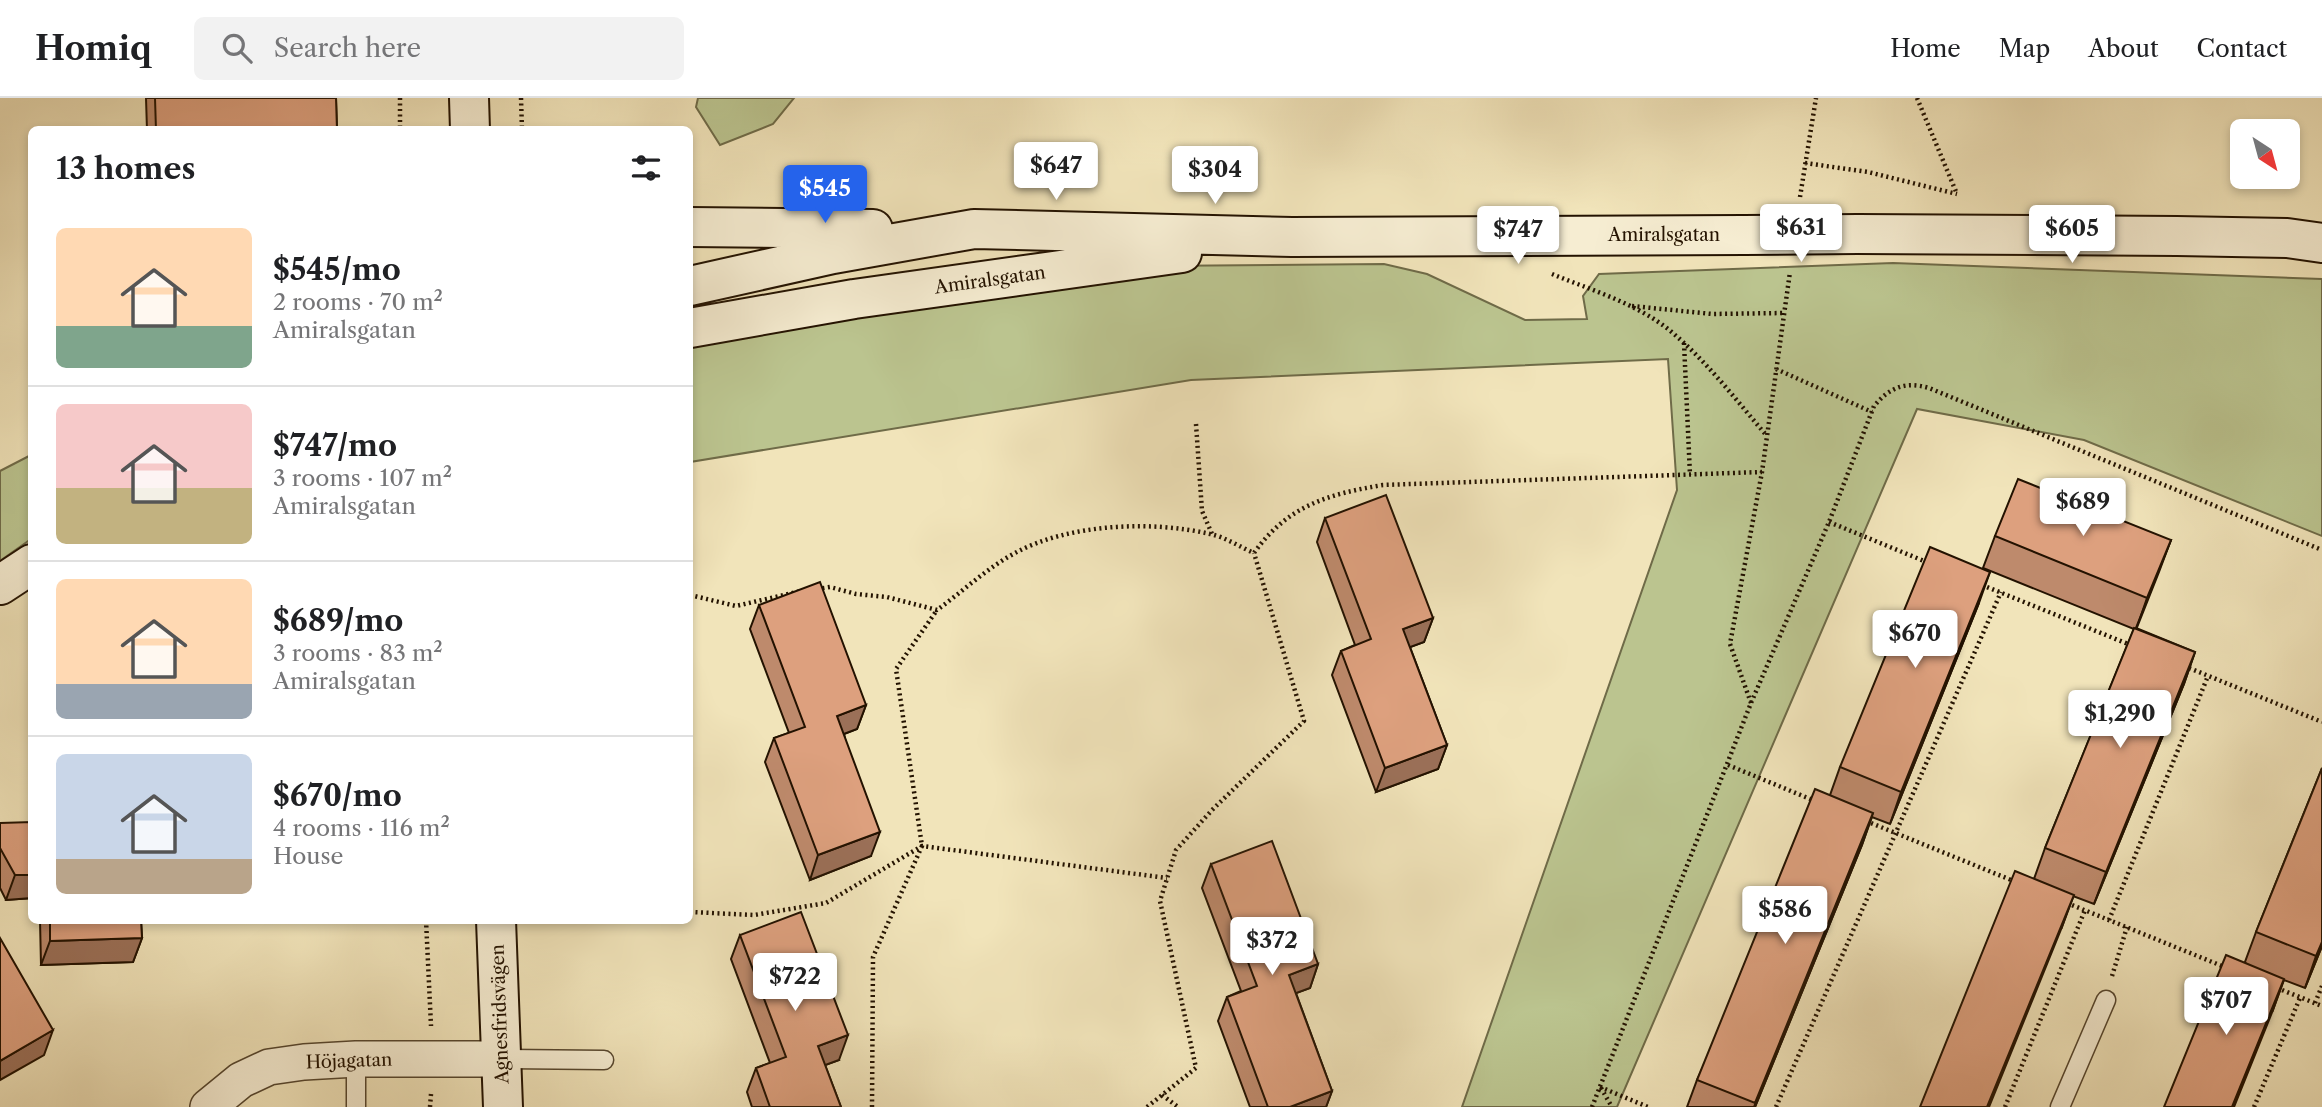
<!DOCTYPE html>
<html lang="en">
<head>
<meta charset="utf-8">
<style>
  :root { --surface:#fff; --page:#f2f2f2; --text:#202124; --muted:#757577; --line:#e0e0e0; --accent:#2563eb }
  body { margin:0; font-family:"Libre Caslon Text",serif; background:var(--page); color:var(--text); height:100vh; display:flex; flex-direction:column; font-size:26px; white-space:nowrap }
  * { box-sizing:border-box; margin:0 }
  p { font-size:23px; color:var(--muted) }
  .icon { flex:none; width:38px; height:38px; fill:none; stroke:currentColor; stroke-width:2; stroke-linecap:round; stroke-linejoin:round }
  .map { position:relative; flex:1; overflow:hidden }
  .drawer { position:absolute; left:28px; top:28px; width:665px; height:798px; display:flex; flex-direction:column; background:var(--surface); border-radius:10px; box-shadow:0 4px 10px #0003 }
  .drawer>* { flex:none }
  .needle { width:46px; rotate:144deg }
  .tools { position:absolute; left:2230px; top:21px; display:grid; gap:14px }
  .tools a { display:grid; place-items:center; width:70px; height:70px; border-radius:10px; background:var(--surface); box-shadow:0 4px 10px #0003; font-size:35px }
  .price { position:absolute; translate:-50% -60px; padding:0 16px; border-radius:7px; background:#fff; color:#222; font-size:23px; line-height:46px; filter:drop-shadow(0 2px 4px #0008) }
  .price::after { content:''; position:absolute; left:50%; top:42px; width:21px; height:16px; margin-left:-10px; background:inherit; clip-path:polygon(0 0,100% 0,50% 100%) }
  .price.selected { background:var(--accent); color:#fff }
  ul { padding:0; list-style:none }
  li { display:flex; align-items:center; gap:21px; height:175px; padding:0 28px }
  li+li { border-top:2px solid var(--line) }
  li span { display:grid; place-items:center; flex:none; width:196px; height:140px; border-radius:10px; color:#555 }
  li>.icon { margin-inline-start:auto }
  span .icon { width:84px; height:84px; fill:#fffc; stroke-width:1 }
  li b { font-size:30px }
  h2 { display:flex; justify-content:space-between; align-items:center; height:84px; padding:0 28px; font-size:30px }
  header { display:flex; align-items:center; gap:42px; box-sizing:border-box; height:98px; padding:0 35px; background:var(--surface); border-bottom:2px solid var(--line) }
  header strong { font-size:33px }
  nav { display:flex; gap:38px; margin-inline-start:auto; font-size:24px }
  .search { width:490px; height:63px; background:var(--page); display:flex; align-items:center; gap:18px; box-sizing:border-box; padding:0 24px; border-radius:10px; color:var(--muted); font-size:26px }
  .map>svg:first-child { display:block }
</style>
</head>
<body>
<header>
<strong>Homiq</strong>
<div class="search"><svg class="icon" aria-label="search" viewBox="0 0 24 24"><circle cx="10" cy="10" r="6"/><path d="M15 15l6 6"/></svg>Search here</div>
<nav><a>Home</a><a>Map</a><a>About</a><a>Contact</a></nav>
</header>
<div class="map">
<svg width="2322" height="1009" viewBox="0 0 2322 1009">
  <rect width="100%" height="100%" fill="#f1e4ba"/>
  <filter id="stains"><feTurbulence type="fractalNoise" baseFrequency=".00286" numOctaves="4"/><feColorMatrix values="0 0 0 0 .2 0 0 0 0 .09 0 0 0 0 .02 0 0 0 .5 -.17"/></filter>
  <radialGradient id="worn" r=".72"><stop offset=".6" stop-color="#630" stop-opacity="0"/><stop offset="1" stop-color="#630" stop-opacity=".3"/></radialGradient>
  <path fill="#bbc48f" stroke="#6f6b48" stroke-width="2" d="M698 0H794L773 26 720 47 696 9Z
    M1893 165 2322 181V438L2084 342 1917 311 1617 1009H1462L1677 392 1668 261 1191 282 690 364V242L1150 168 1384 166 1427 176 1525 222 1587 221 1583 198 1599 176Z
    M31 357V441L0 463V373Z"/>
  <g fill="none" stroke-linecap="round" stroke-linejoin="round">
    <defs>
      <path id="lane" d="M356 961V1009
        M503 961 604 962
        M2060 1009 2106 902"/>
      <path id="street" d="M208 1009 241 982 269 969 304 964 356 961H503"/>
      <path id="secondary" d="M469 0 470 32
        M690 129 873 131
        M1858 136 2177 138 2287 140 2322 145
        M690 188 833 156 974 131 1292 139 1744 137
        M690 230 854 201 1182 155
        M0 487 32 466
        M496 822 503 1009"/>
    </defs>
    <use href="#lane" stroke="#56462e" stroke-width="21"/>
    <use href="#street" stroke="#56462e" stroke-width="38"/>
    <use href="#secondary" stroke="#231200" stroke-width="42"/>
    <path stroke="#231200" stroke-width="4.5" stroke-dasharray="2 3.5" stroke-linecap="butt" d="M400 0V32
      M521 0 522 32
      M1917 0 1957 96
      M1805 65 1868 74 1957 96
      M1800 99 1816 0
      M1552 176C1591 192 1635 205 1668 231 1706 262 1736 302 1767 338
      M1632 208 1712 216 1785 215
      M1684 245 1690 377
      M1776 271 1872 314
      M1196 326 1202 413 1212 436
      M1829 424 1929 465
      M1982 487 2133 548
      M817 491 830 489 856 496 887 499 937 512C962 494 987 470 1015 455 1068 426 1151 422 1210 436 1225 439 1240 449 1254 455 1287 408 1328 396 1383 387L1762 374
      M690 497 736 508 801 493
      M2184 568 2322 624
      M1751 605 1730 546 1762 374 1790 174
      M1728 667 1815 703
      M1866 723 2016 784
      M2067 805 2227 870
      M690 814 754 817 826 805 922 748 1167 780
      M426 822 431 928
      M2109 822 2208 578
      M2112 878 2127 829
      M2277 890 2322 908
      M2315 905 2322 888
      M1600 989 1648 1009
      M1601 990 1612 1009
      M1162 997 1178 1009
      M430 1009 431 996
      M872 1009 873 859 922 748 896 571 937 512
      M1147 1009 1196 970 1160 803 1176 752 1212 712 1304 623 1254 455
      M1592 1009 1751 605 1829 424 1874 308C1890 289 1906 283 1929 290L2322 452
      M1776 1009 2001 494
      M2005 1009 2085 812
      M2254 1009 2300 900"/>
    <use href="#lane" stroke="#f6edd2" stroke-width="18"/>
    <use href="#street" stroke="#f6edd2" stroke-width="35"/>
    <use href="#secondary" stroke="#f6edd2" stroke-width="38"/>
    <defs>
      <path id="secondary-bridge" d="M1744 137 1858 136"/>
    </defs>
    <use href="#secondary-bridge" stroke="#231200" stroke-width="42" stroke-linecap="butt"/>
    <use href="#secondary-bridge" stroke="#f6edd2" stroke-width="38"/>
  </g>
  <path fill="#be8a6c" stroke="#231200" stroke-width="2" d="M146 0H336L337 32H147Z
    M1325 420 1433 520 1424 544 1410 549 1447 647 1438 671 1376 694 1332 577 1341 553 1355 547 1317 444Z
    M1995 438 2171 442 2136 530 2195 554 2184 586 2094 806 2073 798 2062 829 2034 781 2045 750 2134 531 1983 470Z
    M1979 505 1890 726 1872 719 1862 747 1755 1009H1687L1697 982 1830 697 1840 669Z
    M759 507 866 607 857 631 844 636 871 758 810 782 765 664 774 640 789 635 750 531Z
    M2322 670V848L2305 890 2284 882 2273 912 2245 864 2256 834Z
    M0 725 32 800 6 802 0 790Z
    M1211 766 1318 866 1310 890 1296 895 1332 993 1326 1009H1250L1218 923 1227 899 1241 893 1202 790Z
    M40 822H141L142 840 133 864 41 867Z
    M740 837 839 962 825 967 841 1009H752L747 994 756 970 770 965 731 861Z"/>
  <path fill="#9b7058" stroke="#231200" stroke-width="2" d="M2171 442 2159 474 2136 532 2147 500Z
    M1990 474 1979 505 1890 726 1901 694Z
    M1433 520 1424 544 1394 555 1403 531Z
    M2195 554 2184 586 2094 806 2106 774Z
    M866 607 857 631 828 642 837 618Z
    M1447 647 1438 671 1376 694 1385 670Z
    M1873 715 1862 747 1755 1009H1754Z
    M880 734 871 758 810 782 818 757Z
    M15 777H32V800L6 802Z
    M2074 797 2062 829 1989 1009H1987Z
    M142 840 133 864 41 867 50 843Z
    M2322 844V848L2305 890 2316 858Z
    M1318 866 1310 890 1280 901 1289 877Z
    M2284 881 2273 912 2234 1009H2232Z
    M53 932 44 957 0 982V963Z
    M848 937 839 962 809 973 818 948Z
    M1332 993 1326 1009H1290Z"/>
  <path fill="#dda07e" stroke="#231200" stroke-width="2" d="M155 0H336L337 32H156Z
    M2018 381 2171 442 2147 500 1995 438Z
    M1386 397 1433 520 1403 531 1447 647 1385 670 1341 553 1371 541 1325 420Z
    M1930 449 1990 474 1901 694 1840 669Z
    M820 484 866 607 837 618 880 734 818 757 774 640 805 629 759 507Z
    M2134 530 2195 554 2106 774 2045 750Z
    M2322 670V844L2316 858 2256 834Z
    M1815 691 1873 715 1755 1005 1697 982Z
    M32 724V777H15L0 750V725Z
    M1272 743 1318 866 1289 877 1332 993 1290 1009H1268L1227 899 1257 888 1211 766Z
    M2015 773 2074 797 1987 1009H1920Z
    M801 814 848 937 818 948 841 1009H770L756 970 786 959 740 837Z
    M50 822H141L142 840 50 843Z
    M0 840 53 932 0 963Z
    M2226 857 2284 881 2232 1009H2164Z"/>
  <g text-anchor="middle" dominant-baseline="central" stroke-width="6" stroke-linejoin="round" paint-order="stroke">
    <g font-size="18" fill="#231200" stroke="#f6edd2">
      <text x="1664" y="137">Amiralsgatan</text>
      <text transform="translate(990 182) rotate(-8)">Amiralsgatan</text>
      <text transform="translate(500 916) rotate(-92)">Agnesfridsvägen</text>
      <text transform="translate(349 963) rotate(-2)">Höjagatan</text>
    </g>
  </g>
  <rect width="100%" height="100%" filter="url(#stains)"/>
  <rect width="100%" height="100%" fill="url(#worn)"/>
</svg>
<div class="tools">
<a><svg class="needle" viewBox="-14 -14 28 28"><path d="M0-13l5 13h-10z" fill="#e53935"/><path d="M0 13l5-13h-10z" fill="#757577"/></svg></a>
</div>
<b class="price" style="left:1056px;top:104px">$647</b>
<b class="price" style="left:1215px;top:108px">$304</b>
<b class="price selected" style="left:825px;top:127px">$545</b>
<b class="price" style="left:1801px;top:166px">$631</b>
<b class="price" style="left:2072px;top:167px">$605</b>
<b class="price" style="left:1518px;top:168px">$747</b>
<b class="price" style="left:2083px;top:440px">$689</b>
<b class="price" style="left:1915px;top:572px">$670</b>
<b class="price" style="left:2120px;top:652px">$1,290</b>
<b class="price" style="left:1785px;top:848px">$586</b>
<b class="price" style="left:1272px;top:879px">$372</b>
<b class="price" style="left:795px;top:915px">$722</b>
<b class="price" style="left:2226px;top:939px">$707</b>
<section class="drawer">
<h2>13 homes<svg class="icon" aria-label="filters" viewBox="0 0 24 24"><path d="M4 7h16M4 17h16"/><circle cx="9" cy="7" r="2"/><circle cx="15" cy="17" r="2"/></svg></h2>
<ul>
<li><span style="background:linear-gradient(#ffd9b3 70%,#7fa58c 0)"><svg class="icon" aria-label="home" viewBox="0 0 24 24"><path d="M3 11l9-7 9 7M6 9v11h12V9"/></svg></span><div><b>$545/mo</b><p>2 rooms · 70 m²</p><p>Amiralsgatan</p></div></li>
<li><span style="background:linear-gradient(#f6c9c9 60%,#c2b280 0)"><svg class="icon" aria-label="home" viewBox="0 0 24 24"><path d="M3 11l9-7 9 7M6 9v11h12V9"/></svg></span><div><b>$747/mo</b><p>3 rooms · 107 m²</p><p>Amiralsgatan</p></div></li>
<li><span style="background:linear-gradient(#ffd9b3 75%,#9aa5b1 0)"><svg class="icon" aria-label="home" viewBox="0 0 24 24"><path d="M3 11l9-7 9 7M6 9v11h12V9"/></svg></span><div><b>$689/mo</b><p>3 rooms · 83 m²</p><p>Amiralsgatan</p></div></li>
<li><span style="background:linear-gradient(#c9d6e8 75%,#b9a48a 0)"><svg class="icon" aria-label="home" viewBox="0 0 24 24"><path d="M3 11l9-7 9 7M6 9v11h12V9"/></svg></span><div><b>$670/mo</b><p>4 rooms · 116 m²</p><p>House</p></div></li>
</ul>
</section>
</div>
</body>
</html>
